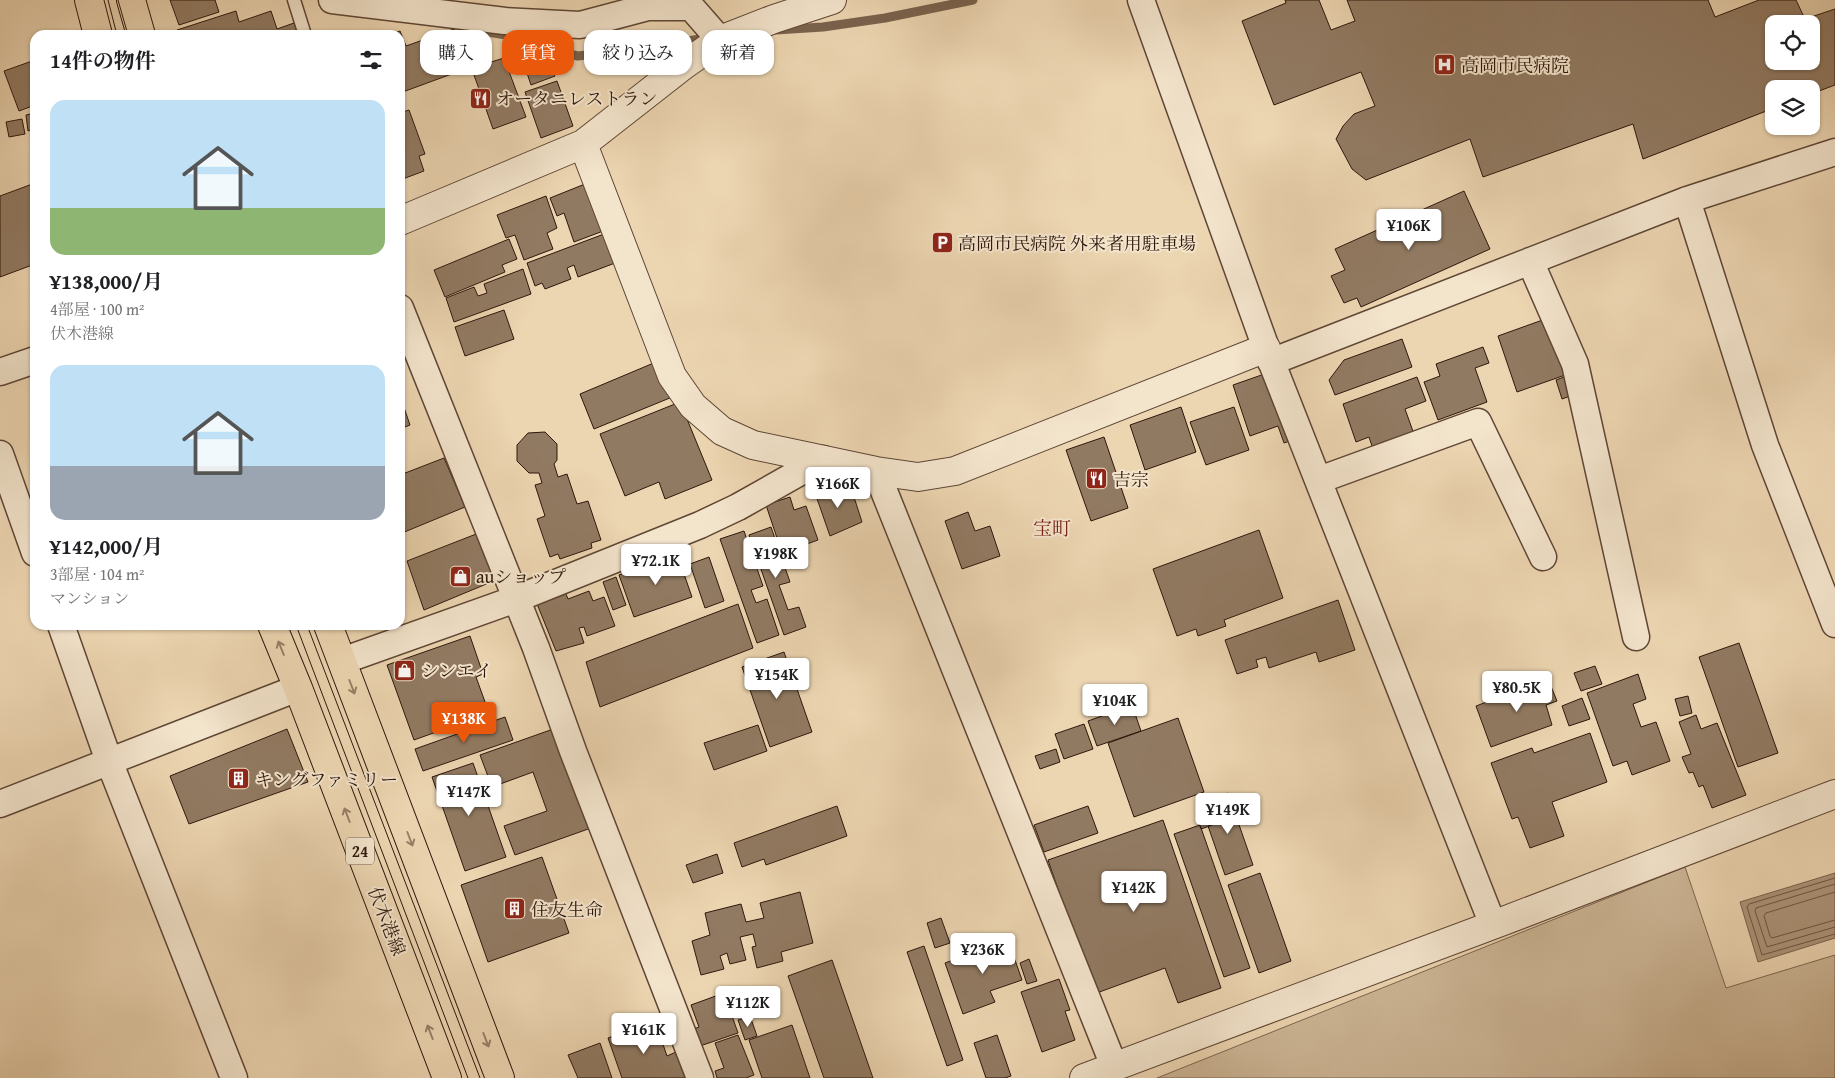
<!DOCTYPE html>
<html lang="ja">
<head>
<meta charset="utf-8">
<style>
  :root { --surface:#fff; --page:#f2f2f2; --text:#202124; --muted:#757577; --accent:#ea580c }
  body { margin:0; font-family:"Gentium Book Plus","Noto Serif JP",serif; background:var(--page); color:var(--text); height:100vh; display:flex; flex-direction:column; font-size:19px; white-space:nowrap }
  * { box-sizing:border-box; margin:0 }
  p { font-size:16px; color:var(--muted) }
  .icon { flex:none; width:28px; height:28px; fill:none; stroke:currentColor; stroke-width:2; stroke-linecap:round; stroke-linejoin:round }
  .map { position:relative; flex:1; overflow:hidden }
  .side { position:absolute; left:30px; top:30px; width:375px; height:600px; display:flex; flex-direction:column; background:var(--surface); border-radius:15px; box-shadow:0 1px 4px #0004 }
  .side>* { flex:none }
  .guide { position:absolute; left:420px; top:30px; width:475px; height:45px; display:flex; gap:10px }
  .tools { position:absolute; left:1765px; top:15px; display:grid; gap:10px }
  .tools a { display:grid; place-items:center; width:55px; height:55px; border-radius:10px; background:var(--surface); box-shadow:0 1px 4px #0004; font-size:25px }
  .price { position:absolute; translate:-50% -42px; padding:0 11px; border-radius:5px; background:#fff; color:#222; font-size:16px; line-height:32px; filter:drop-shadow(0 1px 2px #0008) }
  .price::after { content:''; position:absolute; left:50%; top:30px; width:15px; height:11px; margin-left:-8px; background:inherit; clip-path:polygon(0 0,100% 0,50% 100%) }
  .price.current { background:var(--accent); color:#fff }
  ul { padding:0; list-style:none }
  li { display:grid; align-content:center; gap:10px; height:265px; padding:0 20px }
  li span { display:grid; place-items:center; height:155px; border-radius:15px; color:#555 }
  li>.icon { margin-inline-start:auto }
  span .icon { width:90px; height:90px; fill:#fffc; stroke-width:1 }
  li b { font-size:21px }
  h2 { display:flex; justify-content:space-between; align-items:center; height:60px; padding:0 20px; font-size:21px }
  .chip { padding:0 18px; border-radius:15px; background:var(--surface); box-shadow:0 1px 4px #0004; font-size:18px; line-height:45px }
  .chip.current { background:var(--accent); color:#fff }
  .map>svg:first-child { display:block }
</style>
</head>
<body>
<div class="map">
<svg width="1835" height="1078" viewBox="0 0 1835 1078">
  <rect width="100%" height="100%" fill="#ecd5b1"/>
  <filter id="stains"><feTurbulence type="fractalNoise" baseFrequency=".004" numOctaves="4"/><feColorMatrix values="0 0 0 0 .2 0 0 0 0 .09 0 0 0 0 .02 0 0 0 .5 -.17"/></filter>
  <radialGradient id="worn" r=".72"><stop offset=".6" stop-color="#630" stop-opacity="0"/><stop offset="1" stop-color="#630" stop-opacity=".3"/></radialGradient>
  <path fill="#ccb595" stroke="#7e6650" d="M1685 867 1726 988 1835 955V1078H1157Z"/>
  <path fill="#ac9479" stroke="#7a624d" d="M1835 873V938L1758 962 1740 902Z"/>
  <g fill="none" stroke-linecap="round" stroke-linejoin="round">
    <path stroke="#6e5642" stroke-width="1" d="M1835 878 1749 904 1747 907 1762 955 1835 934
      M1835 884 1756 908 1755 911 1767 947 1835 927
      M1835 892 1766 913 1764 916 1770 936 1772 938 1835 920"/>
    <path stroke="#7a624d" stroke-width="9" d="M476 30 506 35 547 49 578 56 646 48 706 38
      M776 30 823 27 885 18 973 0"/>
  </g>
  <path fill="#917a62" stroke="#2f170c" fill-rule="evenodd" d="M170 0H215L219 12 179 25Z
    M1285 0H1319L1331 30 1355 21 1347 0H1708L1715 17 1759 0H1796L1805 19 1835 9V85L1811 94V89H1774V108L1643 159 1633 124 1483 177 1470 139 1366 180 1352 169 1336 139 1343 126 1354 114 1375 106 1361 72 1274 105 1242 21 1286 3ZM1774 24H1811V61H1774Z
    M236 11 239 22 271 11 277 29 294 23 298 35H179L177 30Z
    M454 29 468 68 400 93V35H390L400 31 406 46Z
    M526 32 535 59 516 66 506 39Z
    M486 48 491 62 504 58 526 117 493 129 467 55Z
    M549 59 555 76 531 85 525 67Z
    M35 60V105L19 111 4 71Z
    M557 81 573 126 541 138 525 92Z
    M409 110 425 154 419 156 424 171 400 180V113Z
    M35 113V128L28 131 26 115Z
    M22 119 25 134 9 137 6 122Z
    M595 180 619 225 574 242 564 213 557 216 550 198Z
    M35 183V264L0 277V196Z
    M1464 191 1490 249 1361 307 1357 298 1344 303 1331 276 1345 270 1335 249Z
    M546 196 557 228 547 233 553 249 524 260 515 235 506 238 497 215Z
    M620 228 631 257 578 277 574 265 567 268 571 279 545 289 542 283 535 286 527 263Z
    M509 239 517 259 502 265 505 272 445 297 434 270Z
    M523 269 531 294 454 322 446 298 474 287 478 296 487 293 484 284Z
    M504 310 514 339 465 356 455 327Z
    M1551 317 1571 373 1517 392 1498 336Z
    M1402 339 1412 367 1335 395 1329 380 1344 360Z
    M1483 347 1489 363 1475 368 1487 402 1438 420 1424 382 1440 376 1436 364Z
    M668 357 682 393 594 429 580 394Z
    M1273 371 1278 387 1293 381 1312 433 1284 443 1278 426 1250 436 1233 385Z
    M1580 371 1587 390 1562 399 1556 380Z
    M1417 377 1426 401 1405 409 1415 437 1374 452 1369 437 1356 442 1343 404Z
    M400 396 410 425 400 429Z
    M680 402 712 480 665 499 659 482 625 496 600 434Z
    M1181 407 1196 452 1145 470 1130 425Z
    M1234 407 1249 450 1206 465 1190 422Z
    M545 432 557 444V460L554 464 558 477 567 474 577 504 588 501 601 540 591 543 592 548 560 559 558 554 550 557 537 519 545 516 535 485 542 483 539 473H529L517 461V445L528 433Z
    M1104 437 1128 508 1091 521 1066 450Z
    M444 458 465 507 402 533 400 528V475Z
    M832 483 854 497 862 522 830 536 814 490Z
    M790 497 794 510 806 506 818 540 782 553 766 505Z
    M968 512 975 531 990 526 1000 556 962 569 945 521Z
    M771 527 790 582 779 585 788 610 799 607 806 627 784 635 749 535Z
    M489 529 508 575 424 610 407 561Z
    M1259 530 1283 598 1224 620 1226 626 1198 636 1196 629 1177 636 1153 569Z
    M744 531 763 586 751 590 756 603 767 599 779 635 757 643 720 539Z
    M677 554 692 597 634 617 619 575Z
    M709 557 724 601 705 608 690 564Z
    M616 577 626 605 613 610 603 582Z
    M589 591 593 601 604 597 615 626 587 636 584 627 579 628 584 643 556 651 537 604 566 594 568 599Z
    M1338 600 1355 650 1319 662 1316 652 1269 668 1266 657 1256 660 1258 667 1237 674 1225 640Z
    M738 604 753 648 600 707 586 662Z
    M470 636 483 674 476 677 489 713 414 740 387 665Z
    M1739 643 1778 753 1738 767 1699 657Z
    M784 652 812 732 770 747 742 667Z
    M1595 666 1602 684 1581 691 1574 673Z
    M1638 674 1646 699 1633 704 1641 727 1656 722 1670 761 1632 775 1627 761 1613 766 1587 693Z
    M1548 679 1557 701 1546 705 1552 725 1491 747 1476 706Z
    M1688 696 1692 713 1680 716 1675 699Z
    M1582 698 1590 719 1569 726 1562 706Z
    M1132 705 1141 731 1097 746 1088 721Z
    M1696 715 1701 729 1717 723 1746 795 1712 808 1703 785 1699 787 1693 772 1689 773 1682 757 1691 754 1679 722Z
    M505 717 513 740 423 771 415 749Z
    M1178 718 1204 792 1134 817 1108 743Z
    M1084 724 1093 749 1064 759 1055 734Z
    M758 725 767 751 714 770 704 743Z
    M556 728 591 828 515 855 504 826 547 811 533 772 492 787 480 755Z
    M287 729 308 782 189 824 170 776Z
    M1590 733 1607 782 1552 802 1564 836 1530 848 1518 817 1512 819 1491 763 1532 748 1534 753Z
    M1056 749 1060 762 1040 769 1035 756Z
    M473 763 506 857 465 871 432 777Z
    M1228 793 1253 865 1225 875 1208 826 1213 824 1205 802Z
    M837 806 847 836 766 865 764 859 742 867 734 843Z
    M1088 806 1098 833 1044 852 1034 825Z
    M1221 806 1226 820 1201 829 1196 815Z
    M1163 820 1221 988 1178 1003 1165 968 1094 994 1048 860Z
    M1200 825 1250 968 1224 977 1174 834Z
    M717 854 723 873 693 883 686 865Z
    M542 857 569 933 488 962 461 885Z
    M1260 873 1291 961 1259 973 1228 885Z
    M800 892 813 943 781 952 783 961 757 968 752 947 756 946 753 934 740 937 746 960 730 964 727 953 720 956 724 969 701 975 692 941 710 935 705 913 741 904 746 922 764 918 760 903Z
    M941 918 950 943 935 948 927 923Z
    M1008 940 1022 980 990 991 995 1002 963 1014 945 963Z
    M924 946 963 1060 947 1066 907 952Z
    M1029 959 1037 981 1027 984 1020 963Z
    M832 960 873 1078H824L788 976Z
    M1059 979 1070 1010 1065 1011 1075 1040 1042 1052 1021 992Z
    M724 993 738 1033 700 1046 694 1029 699 1027 691 1005Z
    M750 1016 757 1036 745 1040 738 1020Z
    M655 1021 667 1056 676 1052 685 1078H622L608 1038Z
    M792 1025 810 1078H762L749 1040Z
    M738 1035 754 1075 746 1078H717L715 1071 724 1068 715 1043Z
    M997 1035 1011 1076 1005 1078H986L974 1043Z
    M600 1043 612 1078H578L568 1055Z"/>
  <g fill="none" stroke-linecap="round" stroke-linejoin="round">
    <defs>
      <path id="service" d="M294 0 305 35"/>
      <path id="minor" d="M332 0 505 21 580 25 648 7H691L720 40
        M1141 0 1266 348 1493 925
        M1687 200 1765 445 1835 624
        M1530 261 1575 364 1636 637
        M400 308 536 648 573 751 700 1078
        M1271 362 1687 200 1835 152
        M0 372 35 360
        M0 454 35 553
        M876 471 1114 1066
        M1319 480 1478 422 1543 557
        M61 625 109 761 234 1078
        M356 656 516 599 700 525 738 507 823 459
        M0 804 298 688"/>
      <path id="tertiary" d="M583 144 684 65 720 40 774 19 832 0
        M400 221 583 144 672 376 693 406 722 431 753 445 876 471 918 477 955 471 1266 348
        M1084 1078 1493 925 1835 794"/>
      <path id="primary" d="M89 0 98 35
        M131 0 141 35
        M272 625 298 688 447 1078
        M328 625 500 1078"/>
    </defs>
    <use href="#service" stroke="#5e4635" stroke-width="15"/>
    <use href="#minor" stroke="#5e4635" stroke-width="29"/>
    <use href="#tertiary" stroke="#5e4635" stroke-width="30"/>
    <use href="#primary" stroke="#2f170c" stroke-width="30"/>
    <use href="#service" stroke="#f3e4cc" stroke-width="12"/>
    <use href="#minor" stroke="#f3e4cc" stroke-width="26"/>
    <use href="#tertiary" stroke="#f3e4cc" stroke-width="28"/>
    <use href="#primary" stroke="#ecd5b1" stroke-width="28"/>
    <path stroke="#2f170c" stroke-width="1" d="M108 0 117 35
      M118 0 128 35
      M296 625 468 1078
      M307 625 480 1078"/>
  </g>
  <defs><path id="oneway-shaft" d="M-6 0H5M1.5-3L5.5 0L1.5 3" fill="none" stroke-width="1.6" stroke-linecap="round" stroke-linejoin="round" transform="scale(1.25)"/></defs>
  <g stroke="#978067">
    <use href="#oneway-shaft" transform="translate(281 648) rotate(-112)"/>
    <use href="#oneway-shaft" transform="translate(352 687) rotate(69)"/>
    <use href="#oneway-shaft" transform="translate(347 815) rotate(-111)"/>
    <use href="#oneway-shaft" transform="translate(410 839) rotate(69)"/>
    <use href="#oneway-shaft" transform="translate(430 1032) rotate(-111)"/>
    <use href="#oneway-shaft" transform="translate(486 1040) rotate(69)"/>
  </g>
  <defs>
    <symbol id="hospital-square" viewBox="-11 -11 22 22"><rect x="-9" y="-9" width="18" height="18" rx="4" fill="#8f2418" stroke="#f3e4cc"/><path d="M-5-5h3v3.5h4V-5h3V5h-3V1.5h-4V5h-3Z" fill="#fff"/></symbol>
    <symbol id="restaurant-square" viewBox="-11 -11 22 22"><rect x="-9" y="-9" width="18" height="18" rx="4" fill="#8f2418" stroke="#f3e4cc"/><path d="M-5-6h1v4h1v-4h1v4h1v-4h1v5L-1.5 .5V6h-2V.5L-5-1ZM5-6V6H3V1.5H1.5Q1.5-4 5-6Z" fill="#fff"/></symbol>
    <symbol id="parking-square" viewBox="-11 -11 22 22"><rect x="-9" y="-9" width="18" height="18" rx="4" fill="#8f2418" stroke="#f3e4cc"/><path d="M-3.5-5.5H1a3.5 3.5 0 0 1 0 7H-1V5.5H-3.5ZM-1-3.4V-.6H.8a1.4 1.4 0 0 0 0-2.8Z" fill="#fff"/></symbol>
    <symbol id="shop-square" viewBox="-11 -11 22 22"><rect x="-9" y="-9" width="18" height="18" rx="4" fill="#8f2418" stroke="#f3e4cc"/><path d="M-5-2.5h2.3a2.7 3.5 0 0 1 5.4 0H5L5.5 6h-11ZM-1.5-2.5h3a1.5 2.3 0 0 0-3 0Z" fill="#fff"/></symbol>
    <symbol id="building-square" viewBox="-11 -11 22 22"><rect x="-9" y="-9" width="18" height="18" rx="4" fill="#8f2418" stroke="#f3e4cc"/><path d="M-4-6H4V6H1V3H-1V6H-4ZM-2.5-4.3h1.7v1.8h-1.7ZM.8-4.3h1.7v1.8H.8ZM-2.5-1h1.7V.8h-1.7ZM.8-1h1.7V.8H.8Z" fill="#fff"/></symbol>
  </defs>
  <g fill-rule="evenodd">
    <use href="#hospital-square" x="1432" y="52" width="25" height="25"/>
    <use href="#restaurant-square" x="468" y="86" width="25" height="25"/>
    <use href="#parking-square" x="930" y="230" width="25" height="25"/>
    <use href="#restaurant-square" x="1084" y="466" width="25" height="25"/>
    <use href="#shop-square" x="448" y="564" width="25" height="25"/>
    <use href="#shop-square" x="392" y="658" width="25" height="25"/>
    <use href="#building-square" x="226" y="766" width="25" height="25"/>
    <use href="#building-square" x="502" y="896" width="25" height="25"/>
  </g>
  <g text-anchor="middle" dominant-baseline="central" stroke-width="4" stroke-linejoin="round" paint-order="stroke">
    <rect fill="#f3e4cc" stroke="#6a5446" stroke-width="1" x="346" y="837.5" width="28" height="27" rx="4"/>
    <g font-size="16" font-weight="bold" fill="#2f170c">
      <text x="360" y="851">24</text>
    </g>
    <g font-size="18" fill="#2f170c" stroke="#f3e4cc" text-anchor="start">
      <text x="1461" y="65">高岡市民病院</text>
      <text x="496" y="98">オータニレストラン</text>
      <text x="958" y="243">高岡市民病院 外来者用駐車場</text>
      <text x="1113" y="479">吉宗</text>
      <text x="476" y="576">auショップ</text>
      <text x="421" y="670">シンエイ</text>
      <text x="255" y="779">キングファミリー</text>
      <text x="531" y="909">住友生命</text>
    </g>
    <g font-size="18" fill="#2f170c" stroke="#f3e4cc">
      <text transform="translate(387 921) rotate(69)">伏木港線</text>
    </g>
    <g font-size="19" fill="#7a1f14" stroke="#f3e4cc">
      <text x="1052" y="528">宝町</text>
    </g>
  </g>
  <rect width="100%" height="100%" filter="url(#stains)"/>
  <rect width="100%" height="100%" fill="url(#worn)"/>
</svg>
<div class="tools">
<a><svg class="icon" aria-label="locate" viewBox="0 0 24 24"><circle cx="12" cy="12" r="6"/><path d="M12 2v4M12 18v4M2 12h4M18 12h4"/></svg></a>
<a><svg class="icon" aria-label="layers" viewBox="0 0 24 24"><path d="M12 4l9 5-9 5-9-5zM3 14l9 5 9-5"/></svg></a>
</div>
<b class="price" style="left:1409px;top:251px">¥106K</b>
<b class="price" style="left:838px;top:509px">¥166K</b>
<b class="price" style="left:776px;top:579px">¥198K</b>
<b class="price" style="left:656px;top:586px">¥72.1K</b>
<b class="price" style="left:777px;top:700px">¥154K</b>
<b class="price" style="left:1517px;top:713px">¥80.5K</b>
<b class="price" style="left:1115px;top:726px">¥104K</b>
<b class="price current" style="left:464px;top:744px">¥138K</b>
<b class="price" style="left:469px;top:817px">¥147K</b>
<b class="price" style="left:1228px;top:835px">¥149K</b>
<b class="price" style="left:1134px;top:913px">¥142K</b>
<b class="price" style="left:983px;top:975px">¥236K</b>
<b class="price" style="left:748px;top:1028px">¥112K</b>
<b class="price" style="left:644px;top:1055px">¥161K</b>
<div class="guide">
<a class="chip">購入</a>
<a class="chip current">賃貸</a>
<a class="chip">絞り込み</a>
<a class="chip">新着</a>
</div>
<section class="side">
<h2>14件の物件<svg class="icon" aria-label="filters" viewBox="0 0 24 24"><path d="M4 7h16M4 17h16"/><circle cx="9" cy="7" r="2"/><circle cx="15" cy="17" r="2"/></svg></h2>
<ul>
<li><span style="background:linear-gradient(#bfe0f5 70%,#8fb573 0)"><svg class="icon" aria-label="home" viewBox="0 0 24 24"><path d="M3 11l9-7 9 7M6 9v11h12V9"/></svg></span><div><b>¥138,000/月</b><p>4部屋 · 100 m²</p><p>伏木港線</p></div></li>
<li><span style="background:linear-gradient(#bfe0f5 65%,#9aa5b1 0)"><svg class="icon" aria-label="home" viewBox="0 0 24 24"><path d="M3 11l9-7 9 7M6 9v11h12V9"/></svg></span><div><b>¥142,000/月</b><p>3部屋 · 104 m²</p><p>マンション</p></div></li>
</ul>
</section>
</div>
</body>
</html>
